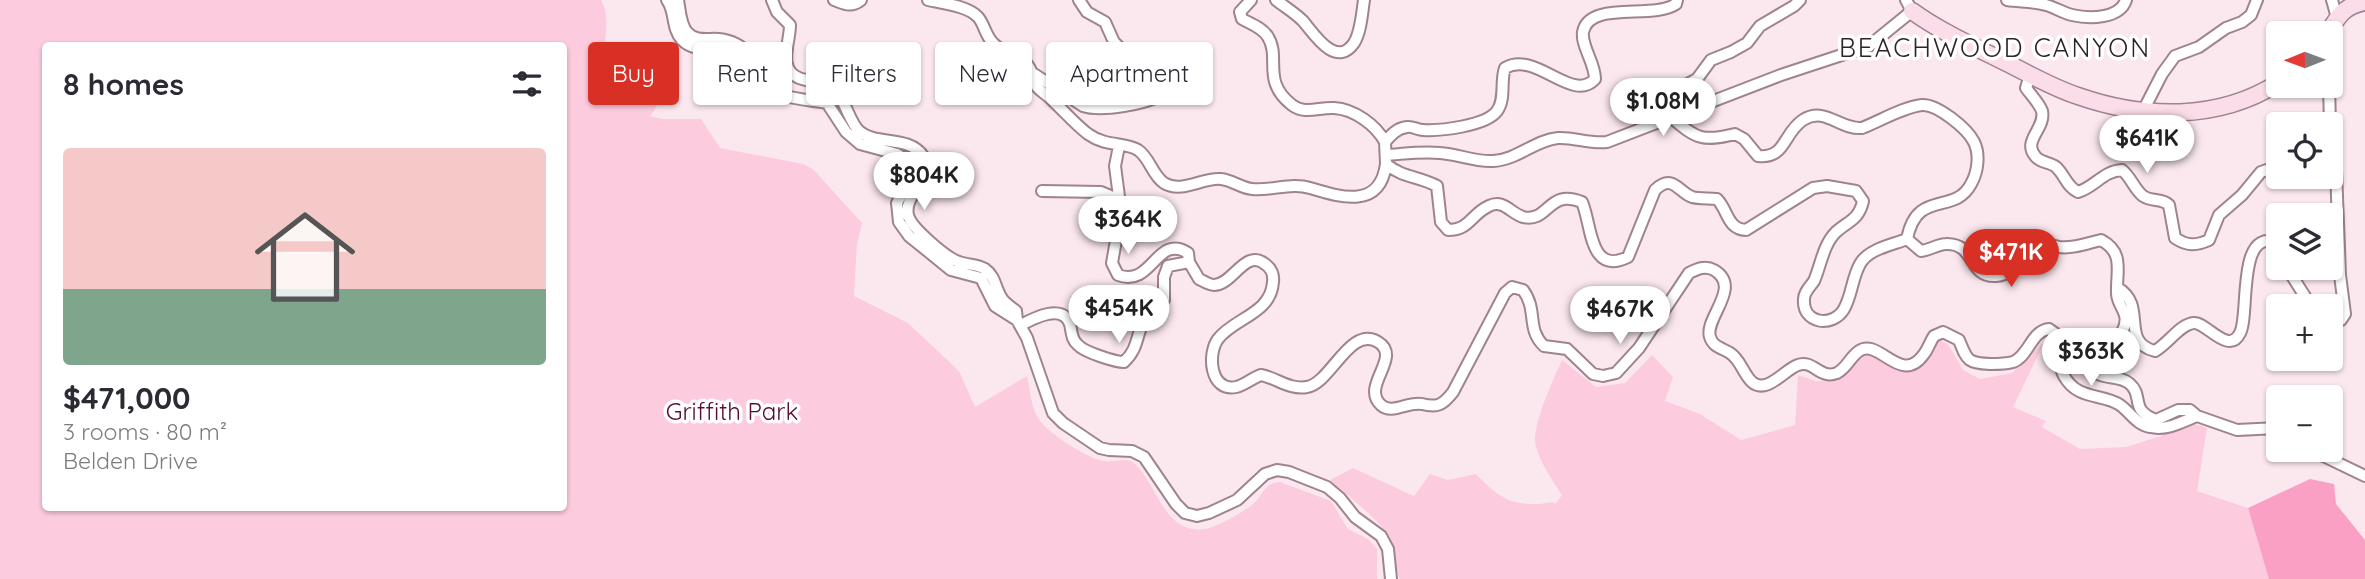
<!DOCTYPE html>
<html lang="en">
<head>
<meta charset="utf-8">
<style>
  :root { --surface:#fff; --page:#f2f2f3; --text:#2b2b33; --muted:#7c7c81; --line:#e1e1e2; --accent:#d93025 }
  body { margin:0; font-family:Quicksand,sans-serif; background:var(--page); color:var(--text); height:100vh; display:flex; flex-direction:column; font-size:26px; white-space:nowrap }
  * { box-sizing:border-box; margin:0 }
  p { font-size:23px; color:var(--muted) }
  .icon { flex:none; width:38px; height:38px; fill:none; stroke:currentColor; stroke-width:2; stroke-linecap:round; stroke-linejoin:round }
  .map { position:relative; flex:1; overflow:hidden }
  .drawer { position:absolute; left:42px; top:42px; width:525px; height:469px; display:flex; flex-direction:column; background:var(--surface); border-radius:7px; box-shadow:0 2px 5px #0004 }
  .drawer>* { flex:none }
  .guide { position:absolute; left:588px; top:42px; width:665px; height:63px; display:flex; gap:14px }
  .needle { width:46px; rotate:269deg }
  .tools { position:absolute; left:2266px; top:21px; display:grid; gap:14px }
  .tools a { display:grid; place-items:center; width:77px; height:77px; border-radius:7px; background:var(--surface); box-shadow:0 2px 5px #0004; font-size:35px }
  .price { position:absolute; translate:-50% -60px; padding:0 16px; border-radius:24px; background:#fff; color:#222; font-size:23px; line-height:46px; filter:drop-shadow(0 2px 4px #0008) }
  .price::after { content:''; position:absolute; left:50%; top:42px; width:21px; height:16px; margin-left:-10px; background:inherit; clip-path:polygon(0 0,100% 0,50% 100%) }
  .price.active { background:var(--accent); color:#fff }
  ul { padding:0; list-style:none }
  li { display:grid; align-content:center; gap:14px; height:371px; padding:0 21px }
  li+li { border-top:2px solid var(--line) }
  li span { display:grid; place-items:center; height:217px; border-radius:7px; color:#555 }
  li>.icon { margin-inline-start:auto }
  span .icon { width:126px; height:126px; fill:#fffc; stroke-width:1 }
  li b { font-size:30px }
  h2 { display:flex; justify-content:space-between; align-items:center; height:84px; padding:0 21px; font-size:30px }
  .chip { padding:0 24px; border-radius:7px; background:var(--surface); box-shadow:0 2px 5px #0004; font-size:24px; line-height:63px }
  .chip.active { background:var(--accent); color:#fff }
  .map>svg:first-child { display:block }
</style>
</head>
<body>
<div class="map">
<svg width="2365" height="579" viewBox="0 0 2365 579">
  <rect width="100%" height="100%" fill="#fbe8ef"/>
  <path fill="#fdcbde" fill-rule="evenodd" d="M0 0H601C615 26 596 51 610 68 623 84 655 74 657 97 658 106 655 110 650 116L662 119H701L720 148 803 164 813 169 862 223 857 244 854 296 908 323 959 371 975 407 1027 376C1030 390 1031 406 1038 418 1046 432 1088 459 1104 461 1114 463 1126 456 1135 464 1158 485 1164 535 1205 529 1216 527 1244 512 1253 504 1263 496 1264 482 1280 482L1331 501 1348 529 1368 539 1377 549V579H0ZM46 46H564V508H46Z
    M1940 340 1948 344 1963 370 1980 379 2012 373 2045 341 2013 407 2046 421 2042 427 2080 449 2126 447 2164 435 2189 422 2207 428 2197 491 2248 508 2262 555 2320 579H1400C1393 567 1397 554 1392 542 1386 524 1345 494 1330 480L1353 468 1414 496 1430 474 1448 480 1476 474C1495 493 1505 504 1534 504 1542 505 1547 501 1556 503L1562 495C1552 480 1541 464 1536 447 1530 429 1554 378 1562 360L1596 387 1625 383 1652 355 1673 377 1665 401 1700 414 1741 440 1795 425 1798 375 1816 381H1837L1858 357 1870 351 1895 368 1905 370Z"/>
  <path fill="#f9a0c4" d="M2310 479 2334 484 2336 504 2365 540V579H2269L2248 508Z"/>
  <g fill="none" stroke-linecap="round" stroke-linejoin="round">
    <defs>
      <path id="street" d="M667 0C676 12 671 28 682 40 698 56 717 42 734 51 744 56 746 69 752 77 767 98 804 99 827 103L846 132 860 144 897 154 910 162 912 175 897 203 899 222 909 236 951 270 981 278 995 306 1017 320
        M678 0C680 10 680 24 687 32 696 42 707 38 719 39 744 42 759 60 759 85
        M772 0 777 12 790 25C790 43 777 69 799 78 807 81 815 81 822 84L826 91
        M834 0C845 4 851 8 861 0
        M928 0C942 3 968 6 978 17 985 25 985 36 994 44 1003 53 1016 54 1026 63 1034 72 1032 78 1037 87 1041 92 1049 96 1053 101 1065 112 1075 124 1088 134 1106 147 1125 142 1138 150 1150 158 1152 175 1164 183 1182 194 1203 177 1221 179 1232 180 1241 188 1252 189 1271 191 1292 182 1310 188 1340 197 1380 210 1386 164
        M1251 0 1240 12 1242 19C1251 24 1263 28 1268 37 1281 58 1261 81 1292 105 1305 115 1319 107 1334 108 1354 109 1376 125 1385 142
        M1276 0C1285 7 1295 13 1303 21 1314 34 1336 69 1354 43 1361 32 1362 13 1364 0
        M1677 0 1676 4C1653 20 1589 0 1583 32 1581 46 1595 63 1595 79 1572 104 1536 50 1505 68 1500 81 1506 99 1497 111 1486 126 1440 131 1423 130 1418 130 1412 126 1407 127 1397 128 1391 135 1385 142L1386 164C1403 178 1418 176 1437 186L1441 222 1448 230C1470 230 1471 214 1489 206 1504 199 1510 213 1523 217 1549 223 1548 188 1582 202 1592 225 1589 276 1628 257L1655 190C1673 173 1678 192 1692 197 1699 199 1709 198 1717 199 1728 210 1727 229 1746 230L1813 188 1827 186 1856 191 1863 201C1859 220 1848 221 1836 232 1823 245 1821 265 1814 281 1810 287 1804 292 1804 299 1802 324 1833 328 1844 309 1852 295 1852 278 1860 264 1868 249 1892 245 1907 239
        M1800 0 1794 6 1760 26 1747 43 1731 52 1711 60 1697 79 1677 90 1670 102 1671 117C1696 139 1703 142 1735 134L1744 139 1758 156C1786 159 1783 133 1803 120 1825 106 1840 130 1862 128 1880 121 1903 107 1922 105 1937 104 1967 128 1974 142 1980 154 1978 172 1971 184 1954 216 1917 188 1907 239
        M2007 0C2020 2 2033 1 2046 5 2054 7 2063 13 2072 15 2089 19 2120 19 2126 0
        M2332 0 2337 18
        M1034 74 1083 106C1101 112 1147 104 1163 94L1165 87 1162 81 1126 54 1114 42 1105 22 1087 12 1079 0
        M2030 75 2026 88C2031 95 2039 103 2042 111 2046 129 2021 141 2036 157 2041 163 2050 162 2056 167 2065 175 2066 186 2078 192 2095 187 2103 171 2122 170 2131 177 2134 189 2143 196 2152 202 2162 198 2169 205L2175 238C2187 246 2196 246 2209 240L2219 215 2242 195 2261 172 2278 166
        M2329 86 2330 124
        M824 87C843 85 847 120 859 131 876 146 909 135 923 156 937 181 903 192 908 215 911 228 947 258 959 262 967 265 977 264 985 269 995 276 995 287 1001 297 1004 303 1011 307 1016 311L1017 320 1027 338 1053 413 1063 423 1100 448 1109 450 1132 451 1144 457 1176 504 1185 513 1197 516 1209 513 1237 500 1265 474 1277 470 1289 472 1327 487 1340 498 1355 517 1381 536 1388 549 1391 579
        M2143 111 2162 74 2175 56 2199 47 2226 28 2242 22 2251 15 2257 0
        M1119 146 1115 166 1121 212 1112 263 1118 275C1153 288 1156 233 1188 253L1189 262 1199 279C1203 281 1209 285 1214 285 1233 285 1245 248 1265 264 1271 268 1274 275 1273 282 1271 314 1234 318 1218 339 1207 354 1210 392 1236 387 1245 385 1252 378 1261 375 1277 378 1289 390 1307 387 1331 383 1350 325 1378 342 1403 357 1360 386 1381 405 1392 415 1408 401 1422 404 1437 408 1443 405 1453 392L1505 293 1512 287 1523 290C1538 310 1526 329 1544 346L1567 349 1593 374 1603 376 1616 373 1639 348 1689 273C1697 269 1705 265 1714 270 1743 287 1704 318 1710 337 1713 347 1722 348 1730 353 1741 360 1743 374 1752 382 1767 395 1785 369 1798 365 1813 359 1820 380 1837 373 1847 368 1850 357 1859 351 1879 337 1901 387 1924 354 1928 349 1930 342 1934 336L1943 332 1959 340C1967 360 1967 363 1990 364 1997 364 2006 364 2013 362 2029 356 2031 331 2049 329L2063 339C2064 351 2057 364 2064 376 2078 401 2103 393 2120 405 2130 412 2137 425 2150 427 2167 431 2181 422 2197 416L2237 430 2278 428
        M1386 155C1403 154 1422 151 1440 153 1458 154 1474 162 1493 161 1517 160 1535 140 1558 138 1574 137 1589 144 1607 142L1781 75 1869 46 1912 11 1906 0
        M2331 157 2336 170 2340 275 2345 314 2341 320 2331 323
        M1042 191 1101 192 1120 200
        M1907 239 1921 251C1929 250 1939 244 1946 244 1976 243 1968 278 1996 276 2017 275 2013 253 2028 243 2039 237 2048 245 2059 247 2073 249 2088 243 2101 240 2125 253 2116 271 2117 294 2118 308 2131 313 2123 330 2114 349 2088 347 2098 374 2108 379 2122 376 2130 384 2144 396 2129 410 2156 420L2178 410H2190L2197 416
        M2287 268 2311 306
        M2118 288C2148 306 2119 342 2155 351 2168 344 2180 324 2194 323 2206 322 2229 356 2240 333 2250 315 2236 226 2278 243
        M1021 325C1034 318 1063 303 1070 324 1072 332 1071 339 1078 345 1084 352 1115 362 1124 362 1136 351 1136 341 1141 327 1146 316 1157 309 1164 300V277L1168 266 1189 262
        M2311 450 2365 476"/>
      <path id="secondary" d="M1912 11C1941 32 1973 46 2005 62 2029 74 2053 88 2078 96 2144 119 2218 121 2278 83
        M2328 33C2338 16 2345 5 2365 2"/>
    </defs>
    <use href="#street" stroke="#9f838e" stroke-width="14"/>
    <use href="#secondary" stroke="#9f838e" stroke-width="19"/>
    <use href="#street" stroke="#fff" stroke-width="10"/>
    <use href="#secondary" stroke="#fadde9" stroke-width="16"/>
  </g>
  <g text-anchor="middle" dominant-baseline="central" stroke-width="7" stroke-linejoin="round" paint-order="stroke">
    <g font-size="24" fill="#580b34" stroke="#fff">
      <text x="732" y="411">Griffith Park</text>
    </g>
    <g font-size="26" letter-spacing="2" fill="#2d2226" stroke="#fff">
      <text x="1995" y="47">BEACHWOOD CANYON</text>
    </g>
  </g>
</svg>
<div class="tools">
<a><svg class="needle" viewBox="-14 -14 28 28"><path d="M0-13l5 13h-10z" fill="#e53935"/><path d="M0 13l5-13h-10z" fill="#7c7c81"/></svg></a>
<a><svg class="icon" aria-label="locate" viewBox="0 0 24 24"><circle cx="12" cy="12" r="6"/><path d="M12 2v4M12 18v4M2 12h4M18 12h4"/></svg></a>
<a><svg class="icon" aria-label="layers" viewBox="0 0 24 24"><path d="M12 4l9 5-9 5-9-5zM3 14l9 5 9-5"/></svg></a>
<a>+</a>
<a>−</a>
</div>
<b class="price" style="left:1663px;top:138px">$1.08M</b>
<b class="price" style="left:2147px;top:175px">$641K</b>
<b class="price" style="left:924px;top:212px">$804K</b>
<b class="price" style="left:1128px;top:256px">$364K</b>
<b class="price active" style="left:2011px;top:289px">$471K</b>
<b class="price" style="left:1119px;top:345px">$454K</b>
<b class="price" style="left:1620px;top:346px">$467K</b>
<b class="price" style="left:2091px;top:388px">$363K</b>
<div class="guide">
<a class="chip active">Buy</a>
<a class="chip">Rent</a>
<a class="chip">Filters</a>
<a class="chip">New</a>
<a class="chip">Apartment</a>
</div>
<section class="drawer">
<h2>8 homes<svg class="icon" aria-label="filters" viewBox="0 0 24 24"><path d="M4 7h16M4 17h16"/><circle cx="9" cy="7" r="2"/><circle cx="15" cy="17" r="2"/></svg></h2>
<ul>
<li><span style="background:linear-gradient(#f6c9c9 65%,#7fa58c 0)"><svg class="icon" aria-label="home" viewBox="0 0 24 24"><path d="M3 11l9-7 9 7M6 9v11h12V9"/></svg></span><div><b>$471,000</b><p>3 rooms · 80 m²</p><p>Belden Drive</p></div></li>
</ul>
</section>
</div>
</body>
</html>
